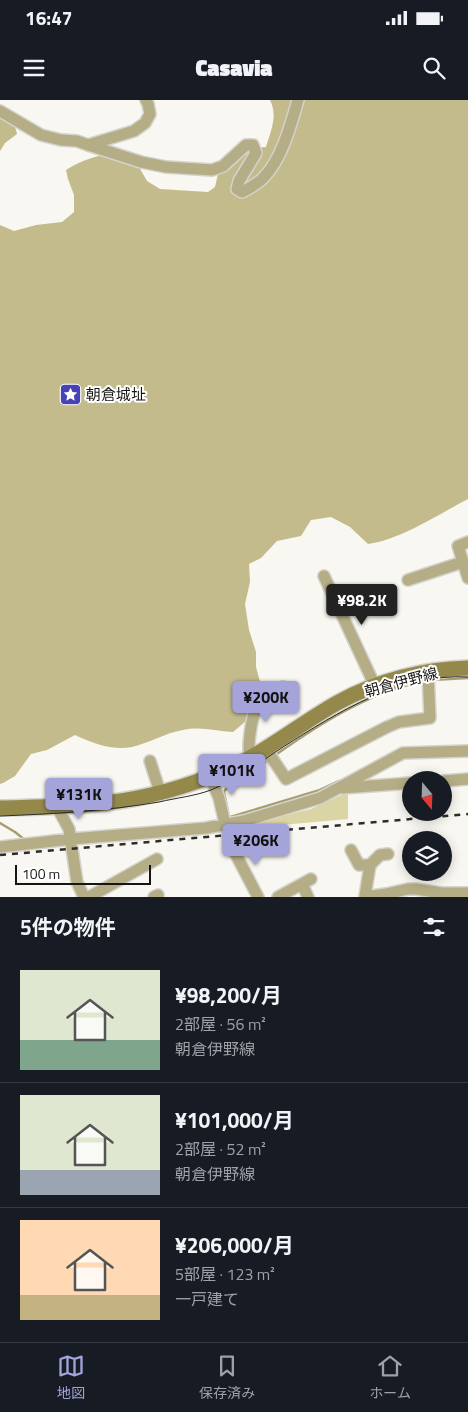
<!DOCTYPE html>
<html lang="ja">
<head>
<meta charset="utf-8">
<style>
  :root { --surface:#171b24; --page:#242831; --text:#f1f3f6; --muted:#9ea1a6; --line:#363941; --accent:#a4a3da }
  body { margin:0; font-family:"Titillium Web","Noto Sans JP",sans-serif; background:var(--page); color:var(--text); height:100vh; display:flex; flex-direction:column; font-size:19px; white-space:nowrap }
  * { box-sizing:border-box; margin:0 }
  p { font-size:16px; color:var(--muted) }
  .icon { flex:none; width:28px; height:28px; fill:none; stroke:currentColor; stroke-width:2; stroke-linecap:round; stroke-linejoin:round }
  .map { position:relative; height:797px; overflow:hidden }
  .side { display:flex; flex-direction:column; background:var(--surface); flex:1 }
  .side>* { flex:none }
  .needle { width:32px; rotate:161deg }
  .fabs { position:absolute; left:402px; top:671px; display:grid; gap:10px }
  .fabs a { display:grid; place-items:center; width:50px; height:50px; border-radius:50%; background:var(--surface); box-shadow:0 2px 12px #0003; font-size:25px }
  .scale { position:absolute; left:15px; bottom:12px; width:136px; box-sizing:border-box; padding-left:5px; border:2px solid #161513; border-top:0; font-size:14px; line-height:18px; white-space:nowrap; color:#161513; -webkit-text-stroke:4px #fff; paint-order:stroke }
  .price { position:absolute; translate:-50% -42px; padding:0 11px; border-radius:5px; background:var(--accent); color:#111; font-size:16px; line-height:32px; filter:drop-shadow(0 1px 2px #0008) }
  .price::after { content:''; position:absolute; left:50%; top:30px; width:15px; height:11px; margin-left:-8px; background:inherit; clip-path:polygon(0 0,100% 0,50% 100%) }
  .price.active { background:#222; color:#fff }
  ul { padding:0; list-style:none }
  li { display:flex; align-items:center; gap:15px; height:125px; padding:0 20px }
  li+li { border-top:1px solid var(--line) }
  li span { display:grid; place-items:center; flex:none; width:140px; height:100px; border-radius:0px; color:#555 }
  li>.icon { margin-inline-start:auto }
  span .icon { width:60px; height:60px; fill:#fffc; stroke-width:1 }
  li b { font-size:21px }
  h2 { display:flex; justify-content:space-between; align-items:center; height:60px; padding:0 20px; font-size:21px }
  .status { display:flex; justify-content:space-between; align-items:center; height:35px; padding:0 25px; background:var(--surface); direction:ltr }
  .status svg { height:14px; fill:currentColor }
  header { display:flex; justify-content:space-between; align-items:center; height:65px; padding:0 20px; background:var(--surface); font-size:22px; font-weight:800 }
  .tab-bar { display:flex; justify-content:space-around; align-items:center; height:70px; border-top:1px solid var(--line); background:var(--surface); font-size:14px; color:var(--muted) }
  .tab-bar a { display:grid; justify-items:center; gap:2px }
  .tab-bar .active { color:var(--accent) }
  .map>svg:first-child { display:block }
</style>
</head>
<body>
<div class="status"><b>16:47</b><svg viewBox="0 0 49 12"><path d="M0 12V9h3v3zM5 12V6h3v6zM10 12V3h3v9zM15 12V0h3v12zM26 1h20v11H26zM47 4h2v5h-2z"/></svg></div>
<header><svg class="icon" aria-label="menu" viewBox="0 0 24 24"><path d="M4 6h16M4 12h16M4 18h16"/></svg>Casavia<svg class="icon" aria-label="search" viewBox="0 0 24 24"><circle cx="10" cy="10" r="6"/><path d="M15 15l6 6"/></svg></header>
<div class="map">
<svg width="468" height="797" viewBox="0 0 468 797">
  <rect width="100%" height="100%" fill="#f8f7f1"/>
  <path fill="#dbd4a5" d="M348 692V719L259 727 258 722 311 709Z"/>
  <path fill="#c3bb8c" d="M270 0H468V399C437 415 402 439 368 444L350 427 331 417 311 420 301 436 277 441 261 458 249 464 250 482 245 504 249 530 256 552V567L262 589 252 606 246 621 233 632C216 631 200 626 183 630 165 633 149 643 132 647 113 651 92 643 75 635L47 650 31 654 15 676 3 683 0 684V125L14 131 36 125 62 122 74 112V95L68 79 66 70C80 61 98 54 115 54 122 55 129 58 135 60L147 81 160 89 208 92 215 87 218 74 226 64 241 54 254 48 266 47C271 30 278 16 270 0Z
    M0 6 14 12V23L17 34 5 43 0 51Z"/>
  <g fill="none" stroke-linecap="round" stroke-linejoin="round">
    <path stroke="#a79f71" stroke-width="2.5" d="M432 580 468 578
      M274 656C319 624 369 592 424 581
      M228 712 224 692 225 690 269 659
      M227 718 320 690 339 681
      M0 723 15 732 25 740"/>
    <defs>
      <path id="street" d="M0 11 41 35 61 40 77 41 88 45 134 31 145 23 150 14 148 4 146 0
        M88 45 141 62 166 67 212 70 223 66 246 45H253L256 53 239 81 237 89 242 92C250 88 259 83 265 76 282 58 291 24 298 0
        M468 442 458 446 468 478
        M324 476 375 586
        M408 480 463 462
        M266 649 286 679 387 627 399 622 430 618 428 572
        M250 659C247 643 252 606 264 595 269 590 276 589 283 587
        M150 661 160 692
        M210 677 219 698 225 724
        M444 681 468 679
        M343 688 411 683
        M57 707 69 729 77 782 84 797
        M0 747 71 739 206 728 244 721 320 698 403 653 468 651
        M232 747 258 797
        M351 750 359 765H370
        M302 784 308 797
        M442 793H468
        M365 796 370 765 380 755 388 754
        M89 797 157 759
        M154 797 158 795
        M278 797 311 779
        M365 797 386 794 408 789H416L441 793 451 797"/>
      <path id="secondary" d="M0 708C35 707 71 707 106 703 145 698 187 687 223 671 264 654 298 625 337 603 376 581 424 569 468 568"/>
    </defs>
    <use href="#street" stroke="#d4d3cd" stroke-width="14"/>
    <use href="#secondary" stroke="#d4d3cd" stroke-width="18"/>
    <use href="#street" stroke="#b4ad85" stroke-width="11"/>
    <use href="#secondary" stroke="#94894b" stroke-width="15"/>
    <path stroke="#2d2c29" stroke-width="1" d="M0 716C53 714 106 711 159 702 176 698 195 696 211 690 237 679 259 663 283 647 338 612 400 573 468 577"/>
    <path stroke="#2d2c29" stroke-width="2.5" stroke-dasharray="6 6" stroke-linecap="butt" d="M0 755 468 714"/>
  </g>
  <defs>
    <symbol id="sight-square" viewBox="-11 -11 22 22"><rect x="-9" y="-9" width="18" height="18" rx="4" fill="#4742b8" stroke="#fff"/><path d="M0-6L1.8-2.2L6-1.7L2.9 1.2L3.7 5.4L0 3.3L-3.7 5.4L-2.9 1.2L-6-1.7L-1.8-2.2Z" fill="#fff"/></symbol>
  </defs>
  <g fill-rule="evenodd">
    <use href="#sight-square" x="58" y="282" width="25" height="25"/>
  </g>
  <g text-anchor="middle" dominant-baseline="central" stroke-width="4" stroke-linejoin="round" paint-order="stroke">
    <g font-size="15" fill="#161513" stroke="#fff" text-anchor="start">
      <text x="86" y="294">朝倉城址</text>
    </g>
    <g font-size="15" fill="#161513" stroke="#fff">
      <text transform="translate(401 582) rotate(-15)">朝倉伊野線</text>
    </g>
  </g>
</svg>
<div class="fabs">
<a><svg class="needle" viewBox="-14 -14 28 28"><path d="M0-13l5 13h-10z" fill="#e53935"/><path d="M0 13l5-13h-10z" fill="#9ea1a6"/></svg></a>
<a><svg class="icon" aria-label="layers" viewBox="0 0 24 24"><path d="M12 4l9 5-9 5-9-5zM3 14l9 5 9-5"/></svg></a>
</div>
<div class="scale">100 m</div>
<b class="price active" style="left:362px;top:526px">¥98.2K</b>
<b class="price" style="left:266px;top:623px">¥200K</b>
<b class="price" style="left:232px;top:696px">¥101K</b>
<b class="price" style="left:79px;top:720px">¥131K</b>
<b class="price" style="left:256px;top:766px">¥206K</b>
</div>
<section class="side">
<h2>5件の物件<svg class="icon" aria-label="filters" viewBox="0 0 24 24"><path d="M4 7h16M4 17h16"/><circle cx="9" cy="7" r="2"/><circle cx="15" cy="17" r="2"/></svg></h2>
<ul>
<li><span style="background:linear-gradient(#dfe7d0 70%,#7fa58c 0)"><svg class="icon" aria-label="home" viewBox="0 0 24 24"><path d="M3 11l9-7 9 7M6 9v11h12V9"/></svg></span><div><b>¥98,200/月</b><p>2部屋 · 56 m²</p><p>朝倉伊野線</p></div></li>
<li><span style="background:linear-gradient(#dfe7d0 75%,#9aa5b1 0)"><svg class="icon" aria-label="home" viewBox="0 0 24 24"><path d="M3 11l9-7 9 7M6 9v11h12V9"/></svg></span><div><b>¥101,000/月</b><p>2部屋 · 52 m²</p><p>朝倉伊野線</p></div></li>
<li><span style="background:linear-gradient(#ffd9b3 75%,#c2b280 0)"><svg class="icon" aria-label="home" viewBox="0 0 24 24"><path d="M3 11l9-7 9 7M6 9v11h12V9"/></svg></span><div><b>¥206,000/月</b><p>5部屋 · 123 m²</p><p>一戸建て</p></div></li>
</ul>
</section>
<nav class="tab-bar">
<a class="active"><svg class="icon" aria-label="map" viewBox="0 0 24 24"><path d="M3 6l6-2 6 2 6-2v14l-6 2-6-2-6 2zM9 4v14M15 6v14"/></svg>地図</a>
<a><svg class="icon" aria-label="saved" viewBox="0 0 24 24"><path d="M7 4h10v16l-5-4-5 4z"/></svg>保存済み</a>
<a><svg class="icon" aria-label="home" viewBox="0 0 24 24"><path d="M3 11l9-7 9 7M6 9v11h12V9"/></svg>ホーム</a>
</nav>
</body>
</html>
